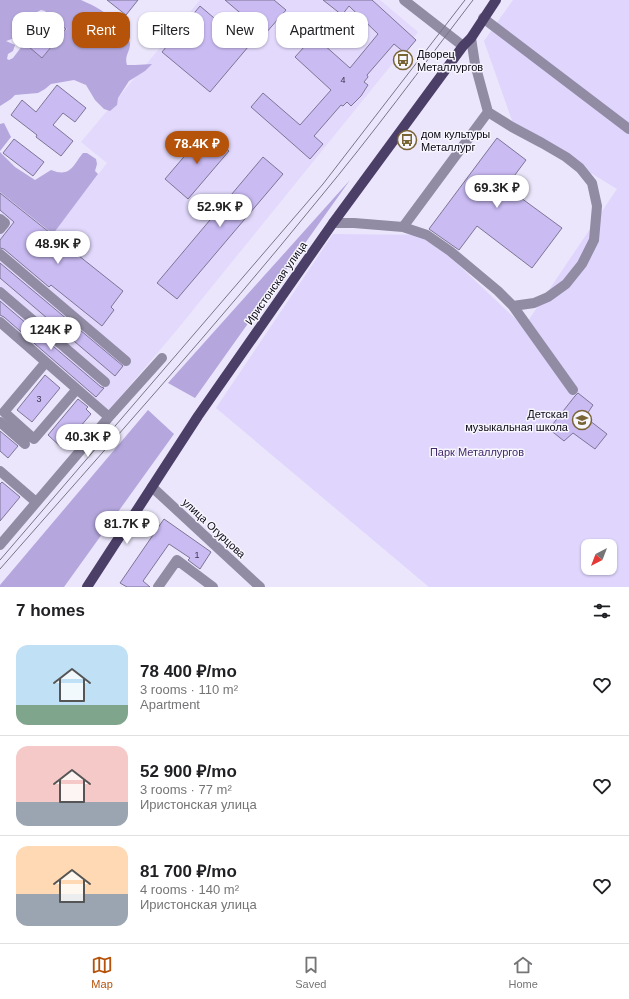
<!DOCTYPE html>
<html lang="en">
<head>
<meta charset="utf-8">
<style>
  :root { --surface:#fff; --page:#f2f2f2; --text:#202124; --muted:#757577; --line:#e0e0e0; --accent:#b45309 }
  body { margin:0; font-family:Arial,sans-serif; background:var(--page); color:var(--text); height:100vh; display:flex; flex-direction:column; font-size:15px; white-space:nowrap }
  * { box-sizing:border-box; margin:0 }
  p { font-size:13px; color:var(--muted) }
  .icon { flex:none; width:22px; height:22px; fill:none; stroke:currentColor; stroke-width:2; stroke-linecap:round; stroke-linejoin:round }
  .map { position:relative; height:587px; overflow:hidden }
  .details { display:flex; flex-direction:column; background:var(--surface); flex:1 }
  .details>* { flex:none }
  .banner { position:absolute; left:12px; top:12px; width:400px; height:36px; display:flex; gap:8px }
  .needle { width:26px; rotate:222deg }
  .fabs { position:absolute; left:581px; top:539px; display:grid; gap:8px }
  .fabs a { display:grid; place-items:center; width:36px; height:36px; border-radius:8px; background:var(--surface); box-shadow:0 1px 3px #0004; font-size:20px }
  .price { position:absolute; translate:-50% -34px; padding:0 9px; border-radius:14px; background:#fff; color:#222; font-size:13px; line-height:26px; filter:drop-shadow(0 1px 2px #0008) }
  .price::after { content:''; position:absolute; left:50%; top:24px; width:12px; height:9px; margin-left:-6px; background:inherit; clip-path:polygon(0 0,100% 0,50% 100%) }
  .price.active { background:var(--accent); color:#fff }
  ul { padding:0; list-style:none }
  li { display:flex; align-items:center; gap:12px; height:100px; padding:0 16px }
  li+li { border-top:1px solid var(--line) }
  li span { display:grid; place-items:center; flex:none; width:112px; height:80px; border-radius:12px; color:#555 }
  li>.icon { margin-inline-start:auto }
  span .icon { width:48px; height:48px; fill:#fffc; stroke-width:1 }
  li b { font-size:17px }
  h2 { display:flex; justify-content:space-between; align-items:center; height:48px; padding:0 16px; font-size:17px }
  .tag { padding:0 14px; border-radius:12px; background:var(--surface); box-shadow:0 1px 3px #0004; font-size:14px; line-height:36px }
  .tag.active { background:var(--accent); color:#fff }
  .menu { display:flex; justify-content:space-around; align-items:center; height:56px; border-top:1px solid var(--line); background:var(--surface); font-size:11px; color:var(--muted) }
  .menu a { display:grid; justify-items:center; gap:2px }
  .menu .active { color:var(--accent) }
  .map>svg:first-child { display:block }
</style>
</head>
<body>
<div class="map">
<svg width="629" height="587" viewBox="0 0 629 587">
  <rect width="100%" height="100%" fill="#ebe6fb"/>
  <path fill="#e2d9fc" d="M200 0H380L418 32 176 331 109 410 0 317V192L53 233 107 163 81 142Z"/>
  <path fill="#dfd5fd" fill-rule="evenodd" d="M513 0H629V587H429L216 408 333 234 427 235 524 327 617 189 514 126 484 41ZM588 546H610V568H588Z"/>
  <path fill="#b5a7dd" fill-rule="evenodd" d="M0 0H81C98 7 120 20 127 38 128 40 130 41 130 44 130 52 124 56 127 65H135L152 64 145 71 129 81 118 98 117 105 110 111 104 109 95 100 86 85 74 80 51 84 45 89 38 93 15 95 11 99 0 106ZM41 10C41 10 45 11 45 11 48 14 48 18 53 18L67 29 42 58 29 47 22 46 13 58 9 60 7 59 8 54 13 51 15 45 6 41C14 38 24 36 30 30 34 26 35 17 37 12Z
    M4 123 11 137 0 151V124Z
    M0 152 15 167 35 180 51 170C71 178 73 165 83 153H87L96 159 97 164 95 171 98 174 53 234 0 192Z
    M350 180 195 398 168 383Z
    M148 410 174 434 64 587H0V585Z"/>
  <path fill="#cabbf3" stroke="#7d7595" d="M107 0H138L126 15Z
    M225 0H274L286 10 265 34Z
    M323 0H372L416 40 405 53 394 44 367 75 368 77 364 82 368 85 361 96 351 106 347 102 343 106 341 105 314 136 323 144 310 159 251 107 263 93 300 125 331 90 295 57 314 36 350 68 378 34 349 6 342 15Z
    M200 6 248 47 210 92 162 52Z
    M53 18 66 29 42 58 29 47Z
    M57 85 86 108 75 122 63 113 53 125 73 141 61 156 36 137 37 135 11 115 22 100 36 112Z
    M206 131 229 151 188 199 165 179Z
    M497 138 526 160 506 187 562 228 532 268 477 226 459 250 429 229Z
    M14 139 44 162 33 176 3 153Z
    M263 157 283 174 177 299 157 283Z
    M0 193 123 291 111 307 114 310 102 326 51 285 49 287 4 249 0 248V240L14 222 0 210Z
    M0 263 123 366 115 376 0 278Z
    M0 301 101 387 104 388 96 397 4 317 0 315Z
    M45 375 60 388 32 422 17 410Z
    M578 393 593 405 585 417 607 434 595 449 573 433 564 441 549 429 575 396Z
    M78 399 88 407 86 409 91 414 62 448 48 435Z
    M0 431 18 446 8 458 0 451Z
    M2 482 20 497 0 521V484Z
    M164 519 211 552 200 569 188 560 190 558 169 544 143 581 150 587H127L120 583Z"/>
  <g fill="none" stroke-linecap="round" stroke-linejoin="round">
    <path stroke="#918ba3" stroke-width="10" d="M404 0 463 46
      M483 18 629 129
      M488 112 512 127 542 143 566 157 580 168 592 183 597 206 594 240 582 264 566 284 548 297 534 303 513 306
      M0 219 5 223 0 229
      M333 223H354L403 227 488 112 475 64 471 38
      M403 227 427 235 450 251 498 291 513 306 573 390
      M0 254 126 361
      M0 292 105 382
      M0 322 109 417
      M46 362 4 412 34 439 77 389
      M0 422 25 444
      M0 471 36 502
      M152 487 260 587
      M0 545 109 417 162 358
      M158 587 177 560 213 587"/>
    <path stroke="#4b3f67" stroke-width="10" d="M87 587 198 416 333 223 463 46 471 38 496 0"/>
    <path stroke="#797585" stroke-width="1" d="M0 560 323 184 465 0
      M0 569C107 447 216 326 318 200 372 135 422 67 473 0"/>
  </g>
  <defs>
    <symbol id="bus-ring" viewBox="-11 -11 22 22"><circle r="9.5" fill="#f7f5fd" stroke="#796433" stroke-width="1.5"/><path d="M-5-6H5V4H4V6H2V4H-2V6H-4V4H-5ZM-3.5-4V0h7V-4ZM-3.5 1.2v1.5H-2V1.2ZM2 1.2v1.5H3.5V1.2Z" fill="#796433"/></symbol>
    <symbol id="school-ring" viewBox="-11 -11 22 22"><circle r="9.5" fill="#f7f5fd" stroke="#796433" stroke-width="1.5"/><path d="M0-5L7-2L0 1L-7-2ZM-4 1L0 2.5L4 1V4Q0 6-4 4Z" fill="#796433"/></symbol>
  </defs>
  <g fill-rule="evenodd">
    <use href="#bus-ring" x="392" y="49" width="22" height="22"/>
    <use href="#bus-ring" x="396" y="129" width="22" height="22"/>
    <use href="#school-ring" x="571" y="409" width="22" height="22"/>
  </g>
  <g text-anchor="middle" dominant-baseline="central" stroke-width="3" stroke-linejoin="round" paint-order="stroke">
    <g font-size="9" fill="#3c364c">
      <text x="343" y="80">4</text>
      <text x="39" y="399">3</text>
      <text x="197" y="555">1</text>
    </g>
    <g font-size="11" fill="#0c0915" stroke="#f7f5fd" text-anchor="start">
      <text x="417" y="54">Дворец<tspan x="417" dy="13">Металлургов</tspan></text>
      <text x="421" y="134">дом культуры<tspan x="421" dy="13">Металлург</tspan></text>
      <text x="568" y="414" text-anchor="end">Детская<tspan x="568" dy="13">музыкальная школа</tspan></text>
    </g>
    <g font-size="11" fill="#0c0915" stroke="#f7f5fd">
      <text transform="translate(276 283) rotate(-55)">Иристонская улица</text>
      <text transform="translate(214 528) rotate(43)">улица Огурцова</text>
    </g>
    <g font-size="11" fill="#422b6c" stroke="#f7f5fd">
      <text x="477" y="452">Парк Металлургов</text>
    </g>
  </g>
</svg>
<div class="fabs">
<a><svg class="needle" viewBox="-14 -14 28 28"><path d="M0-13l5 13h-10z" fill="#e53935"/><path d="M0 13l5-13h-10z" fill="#757577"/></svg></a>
</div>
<b class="price active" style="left:197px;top:165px">78.4K ₽</b>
<b class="price" style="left:497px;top:209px">69.3K ₽</b>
<b class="price" style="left:220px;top:228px">52.9K ₽</b>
<b class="price" style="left:58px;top:265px">48.9K ₽</b>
<b class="price" style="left:51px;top:351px">124K ₽</b>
<b class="price" style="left:88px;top:458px">40.3K ₽</b>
<b class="price" style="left:127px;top:545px">81.7K ₽</b>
<div class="banner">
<a class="tag">Buy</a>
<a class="tag active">Rent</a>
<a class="tag">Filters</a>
<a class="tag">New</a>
<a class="tag">Apartment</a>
</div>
</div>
<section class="details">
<h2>7 homes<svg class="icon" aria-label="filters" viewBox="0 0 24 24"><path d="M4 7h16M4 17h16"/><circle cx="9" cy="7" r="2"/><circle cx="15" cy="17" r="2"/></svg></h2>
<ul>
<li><span style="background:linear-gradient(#bfe0f5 75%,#7fa58c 0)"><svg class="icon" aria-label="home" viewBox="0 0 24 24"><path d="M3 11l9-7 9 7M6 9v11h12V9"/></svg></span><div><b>78 400 ₽/mo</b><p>3 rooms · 110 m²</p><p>Apartment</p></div><svg class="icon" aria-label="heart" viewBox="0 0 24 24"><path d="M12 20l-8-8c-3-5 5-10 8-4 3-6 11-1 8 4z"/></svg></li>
<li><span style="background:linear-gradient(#f6c9c9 70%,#9aa5b1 0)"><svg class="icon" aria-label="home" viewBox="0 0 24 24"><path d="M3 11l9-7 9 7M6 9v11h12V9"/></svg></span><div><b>52 900 ₽/mo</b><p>3 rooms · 77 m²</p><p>Иристонская улица</p></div><svg class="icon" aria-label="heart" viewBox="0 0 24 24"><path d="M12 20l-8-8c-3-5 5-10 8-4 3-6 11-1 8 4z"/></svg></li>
<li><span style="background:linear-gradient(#ffd9b3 60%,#9aa5b1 0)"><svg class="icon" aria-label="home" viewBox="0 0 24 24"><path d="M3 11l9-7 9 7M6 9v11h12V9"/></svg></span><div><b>81 700 ₽/mo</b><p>4 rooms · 140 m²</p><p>Иристонская улица</p></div><svg class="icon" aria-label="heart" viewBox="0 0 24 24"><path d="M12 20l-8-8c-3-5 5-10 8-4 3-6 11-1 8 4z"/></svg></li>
</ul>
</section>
<nav class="menu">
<a class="active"><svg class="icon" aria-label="map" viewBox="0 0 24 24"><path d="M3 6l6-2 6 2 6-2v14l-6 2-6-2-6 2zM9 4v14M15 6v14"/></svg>Map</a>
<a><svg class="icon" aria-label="saved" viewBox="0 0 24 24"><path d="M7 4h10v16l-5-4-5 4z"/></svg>Saved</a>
<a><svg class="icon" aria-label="home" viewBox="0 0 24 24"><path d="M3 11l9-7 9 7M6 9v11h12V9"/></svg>Home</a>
</nav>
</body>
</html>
